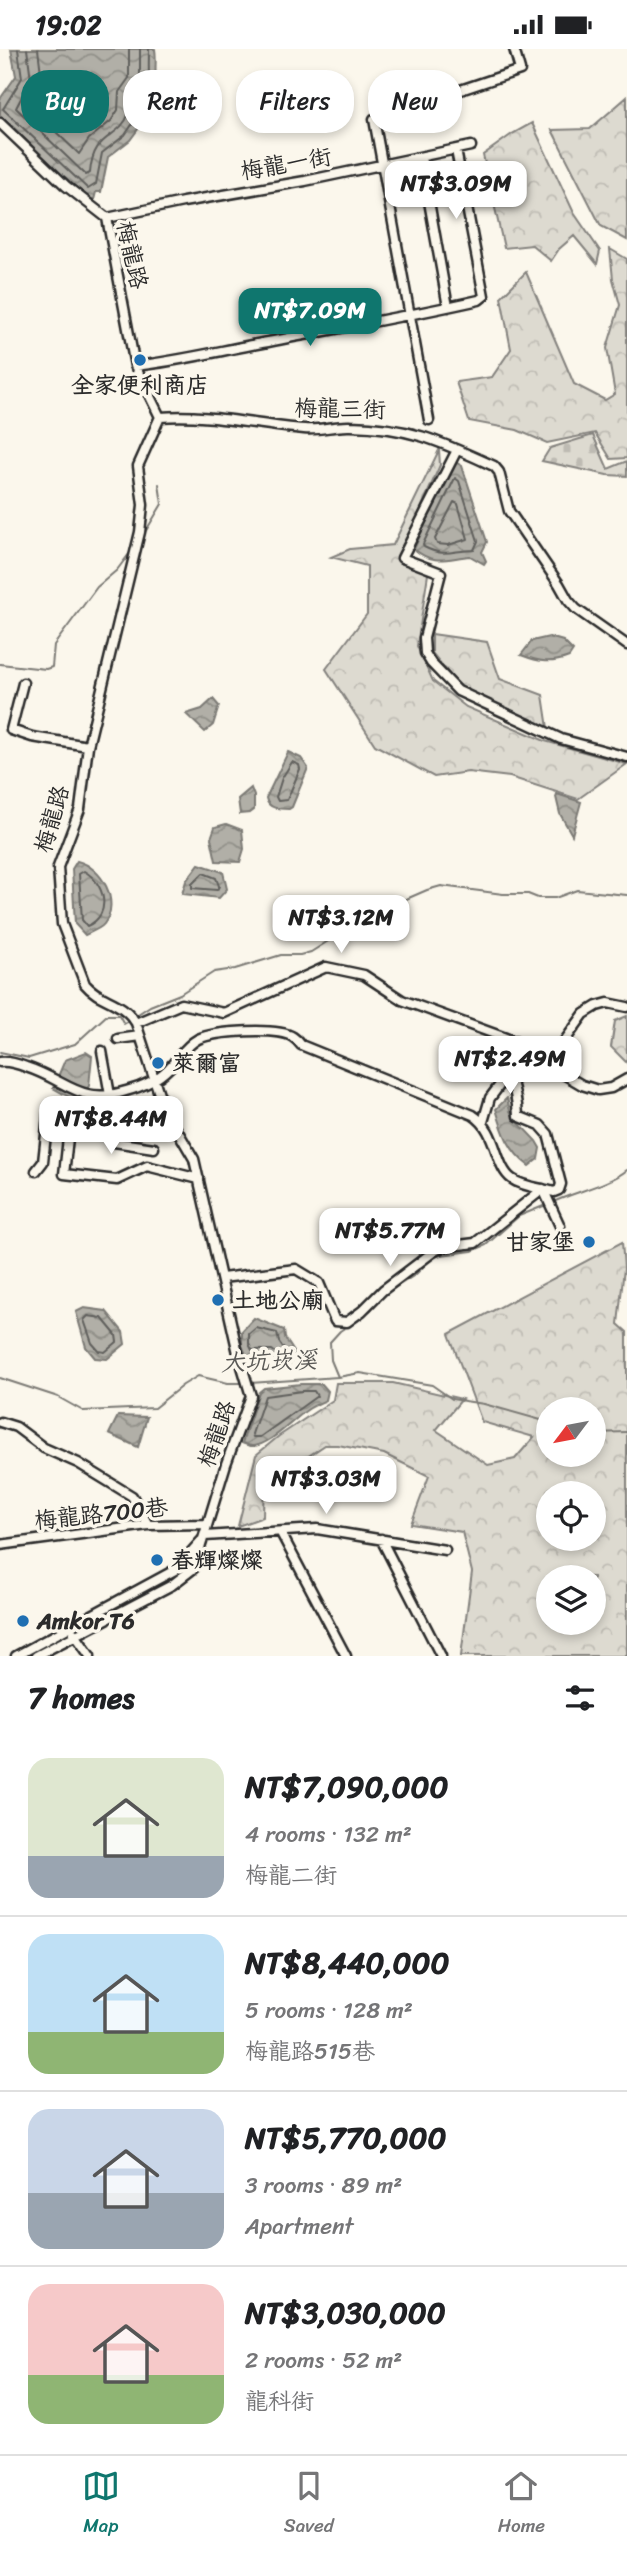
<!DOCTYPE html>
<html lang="en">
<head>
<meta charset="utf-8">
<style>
  :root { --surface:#fff; --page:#f2f2f2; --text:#202124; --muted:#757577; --line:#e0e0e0; --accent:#0f766e }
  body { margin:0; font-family:Sriracha,"LXGW WenKai TC",sans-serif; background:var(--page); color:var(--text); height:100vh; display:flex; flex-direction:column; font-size:26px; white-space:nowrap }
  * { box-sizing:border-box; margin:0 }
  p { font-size:23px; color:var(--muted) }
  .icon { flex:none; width:38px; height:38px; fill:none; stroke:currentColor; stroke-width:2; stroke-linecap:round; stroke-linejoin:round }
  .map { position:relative; height:1607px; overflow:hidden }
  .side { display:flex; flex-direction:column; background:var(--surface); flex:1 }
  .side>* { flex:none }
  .top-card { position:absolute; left:21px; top:21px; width:586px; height:63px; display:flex; gap:14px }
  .needle { width:46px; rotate:238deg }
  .buttons { position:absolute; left:536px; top:1348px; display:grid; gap:14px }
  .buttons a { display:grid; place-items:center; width:70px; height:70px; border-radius:50%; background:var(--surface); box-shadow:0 4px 10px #0003; font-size:35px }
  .price { position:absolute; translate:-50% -60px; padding:0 16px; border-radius:14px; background:#fff; color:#222; font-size:23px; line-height:46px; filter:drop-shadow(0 2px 4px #0008) }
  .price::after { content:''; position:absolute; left:50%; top:42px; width:21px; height:16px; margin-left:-10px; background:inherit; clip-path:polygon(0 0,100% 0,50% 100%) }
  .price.selected { background:var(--accent); color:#fff }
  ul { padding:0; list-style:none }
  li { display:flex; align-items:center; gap:21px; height:175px; padding:0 28px }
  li+li { border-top:2px solid var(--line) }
  li span { display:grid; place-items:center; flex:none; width:196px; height:140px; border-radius:21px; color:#555 }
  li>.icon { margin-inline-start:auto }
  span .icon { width:84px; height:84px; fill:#fffc; stroke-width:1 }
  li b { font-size:30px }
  h2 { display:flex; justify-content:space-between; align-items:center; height:84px; padding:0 28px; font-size:30px }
  .chip { padding:0 24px; border-radius:28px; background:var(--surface); box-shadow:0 4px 10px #0003; font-size:24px; line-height:63px }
  .chip.selected { background:var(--accent); color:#fff }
  .status { display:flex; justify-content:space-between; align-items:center; height:49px; padding:0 35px; background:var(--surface); direction:ltr }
  .status svg { height:19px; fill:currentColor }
  .dock { display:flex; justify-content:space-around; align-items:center; height:98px; border-top:2px solid var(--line); background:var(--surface); font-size:19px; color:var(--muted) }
  .dock a { display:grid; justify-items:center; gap:4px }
  .dock .selected { color:var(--accent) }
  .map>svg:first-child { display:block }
</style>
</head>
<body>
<div class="status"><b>19:02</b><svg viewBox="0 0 49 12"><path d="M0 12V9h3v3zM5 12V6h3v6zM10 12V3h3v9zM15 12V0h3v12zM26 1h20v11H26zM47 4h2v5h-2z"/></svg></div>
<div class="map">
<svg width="627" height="1607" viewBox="0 0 627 1607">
  <defs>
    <pattern id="forest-crowns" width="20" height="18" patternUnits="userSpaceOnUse" patternTransform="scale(1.75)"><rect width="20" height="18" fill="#dddad0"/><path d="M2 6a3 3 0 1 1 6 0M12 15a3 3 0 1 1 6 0" fill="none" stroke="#bebbb3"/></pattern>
    <pattern id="cemetery-stones" width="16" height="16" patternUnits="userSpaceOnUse" patternTransform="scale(1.75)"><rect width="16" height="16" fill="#dddad0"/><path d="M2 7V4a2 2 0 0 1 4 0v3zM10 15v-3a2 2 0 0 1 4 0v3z" fill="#bebbb3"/></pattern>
    <pattern id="water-waves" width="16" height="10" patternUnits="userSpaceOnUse" patternTransform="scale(1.75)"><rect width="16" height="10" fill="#b1afa7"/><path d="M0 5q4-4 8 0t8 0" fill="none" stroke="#908f88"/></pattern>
  </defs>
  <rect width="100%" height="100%" fill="#fbf7ec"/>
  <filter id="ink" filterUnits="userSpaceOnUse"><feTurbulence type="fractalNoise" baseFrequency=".0143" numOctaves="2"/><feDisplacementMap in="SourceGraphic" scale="14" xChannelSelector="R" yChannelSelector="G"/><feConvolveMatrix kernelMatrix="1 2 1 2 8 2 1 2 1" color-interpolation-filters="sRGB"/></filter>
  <g filter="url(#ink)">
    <path fill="url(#forest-crowns)" stroke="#84827e" stroke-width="2" fill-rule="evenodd" d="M627 48V191L601 177 552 81 590 80Z
      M532 74 574 164 600 202 597 215 574 187 559 200 551 212 532 196 504 199 483 106 512 85Z
      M610 200 627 210V409L611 410 595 384 547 394 517 381 469 372 456 333 492 328 511 300 501 248 526 223 574 335 605 351 615 345 607 299 620 256 613 230Z
      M439 401 440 416 401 505 428 525 417 597 433 632 466 658 545 692 627 715 578 750 510 728 468 723 434 728 375 696 326 620 367 565V517L331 508 350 500 393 496Z
      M432 585 487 593 500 630 543 646 548 679 460 638 432 604Z
      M627 967V1014L611 998 615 972Z
      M622 1193 624 1219 618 1275 627 1283V1607H461L472 1523 462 1483 411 1475 429 1427 384 1405 338 1396H325L292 1418 264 1426 263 1468 238 1477 256 1406 279 1387 333 1351 336 1334H393L462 1350 436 1381 488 1416 515 1410 534 1388 482 1373 449 1285ZM548 1360H593V1405H548ZM548 1444H593V1489H548ZM548 1528H593V1573H548Z"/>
    <path fill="url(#cemetery-stones)" stroke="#84827e" stroke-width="2" d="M593 386 608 420 627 412V427L607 426 542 412 550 399Z"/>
    <path fill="url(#water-waves)" stroke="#7b7a75" stroke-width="2" d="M11 0H155C158 17 150 32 165 46L158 50 155 46 144 52 148 64 147 68 130 91 108 108 101 143H96L94 151 84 147 0 66V50L16 27Z
      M453 414H457L462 417 487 493 482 503 486 512 484 515 470 507C447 509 434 517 414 500Z
      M549 588 563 592 573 602 569 608C551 615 539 613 521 606L532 592Z
      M213 650 219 657 213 676 205 683 186 665 202 660Z
      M288 703 301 709 308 719 292 758 289 760C279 760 268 760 266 749Z
      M251 739 254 747V761L250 764 240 765 238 750Z
      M557 745 581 753 572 786 560 765 556 748Z
      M226 775 242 781 244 800 240 813 216 812 211 789 215 778Z
      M77 812C102 818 121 853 104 875 100 880 91 883 85 886L75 875 72 820Z
      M199 815 223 823 227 840 219 849 182 845 186 832Z
      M86 1003 92 1007 89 1037 78 1053 53 1039 65 1011Z
      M507 1049 510 1062 514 1069 536 1092 540 1099 538 1110 529 1117C508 1101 503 1084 496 1060Z
      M84 1259 106 1262 123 1283 125 1295 107 1310 95 1309 86 1298 76 1263Z
      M254 1269 284 1281 285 1289 294 1303 290 1315 284 1313 276 1316 270 1308 248 1309 242 1297V1282Z
      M301 1335H322L328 1342 326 1351C320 1354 313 1357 307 1361 294 1370 268 1398 252 1397 249 1397 245 1395 242 1394L259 1343 264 1339Z
      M118 1367 147 1368 138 1398 109 1385Z"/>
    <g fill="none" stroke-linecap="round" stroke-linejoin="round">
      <path stroke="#61605d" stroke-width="2" d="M18 0 22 29 3 60 88 140 96 135 102 104 125 86 140 64 137 50 150 39C148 25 149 13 149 0
        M27 0 31 30 16 59 86 126 90 124C93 82 119 92 129 64 130 59 128 52 129 47L140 34V0
        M38 0 42 32 30 58 79 105 89 90 111 72 118 61 119 43 129 29V0
        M455 429 459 432 478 492 474 501C453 501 445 509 424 498L423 495Z
        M454 453 458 455 468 490 448 496 437 495 435 490Z
        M292 713 299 716 300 720 287 751 278 752 276 748 282 729Z
        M84 822C105 834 113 866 87 877L82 871 79 825Z
        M203 824 216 829 219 837 217 841 192 839V835Z
        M88 1267 102 1269 116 1286 117 1293 105 1303 99 1302 92 1294 84 1271Z
        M256 1279 277 1284 279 1293 285 1302V1305L280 1307 272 1301H252L249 1295V1285Z
        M302 1342H314L317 1347 260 1388H253L252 1385 265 1347Z"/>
      <path stroke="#7b7a75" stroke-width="2" d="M144 485 162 455 159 435
        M0 615 46 620 52 618 54 596 97 538 117 521 132 501
        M135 967 150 957 180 945 214 923 235 920 281 906H300L311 903 333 889 361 864 381 850 393 853 404 851 427 841 441 837 503 845H528L538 849H555L577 841 627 846
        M0 1003 29 1009 75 995 107 966H119L124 975 131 971
        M551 1154C573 1143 609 1136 627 1121
        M338 1328 331 1311 330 1293 340 1282 371 1261 382 1247 415 1226 432 1209 441 1206 472 1202 486 1196 519 1167 546 1156
        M0 1329 58 1348 83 1362 154 1359 183 1336 198 1327 228 1334H244
        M250 1334 338 1328 360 1324 432 1336 452 1350 484 1355 548 1373
        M593 1384 627 1383"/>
      <defs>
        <path id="minor" d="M0 74 66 137 107 169 135 317 160 368 138 417 143 456 140 483 88 697 80 760 58 818 62 875 85 935C101 954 121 950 136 974L163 1057 194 1110 238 1304 251 1347 226 1415 194 1519 172 1536 36 1607
          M421 108 448 258
          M107 169 183 153 305 132 471 97
          M135 317C180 312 223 301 268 293 339 279 409 267 479 251L484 247 456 101
          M160 368C209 364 255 376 304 380 319 382 335 376 351 377 411 378 441 393 494 417L499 423 509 462 559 535 568 551 576 560 627 596
          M429 371 374 70 520 21 514 0
          M457 401 402 509 441 524 424 589 425 604 431 614 458 642 561 690 627 708
          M23 634 11 681 32 688 88 697
          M136 974 181 955 224 964 326 918 364 926 402 951 544 1003 553 1019 582 1036 598 1041 611 1039 627 1030
          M118 990 140 987
          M102 1002 110 1046 114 1093 154 1099
          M544 1003 561 997 584 965 597 957 608 954 627 958
          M0 1013C9 1012 18 1015 26 1018 67 1031 80 1057 126 1042 141 1038 157 1031 168 1020 178 1010 185 997 198 990 215 982 278 978 293 988 296 990 299 993 301 996L473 1066C498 1082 494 1117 512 1130 523 1138 541 1139 554 1143L559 1141 561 1135 548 1085 540 1076 518 1067C517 1039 504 1014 499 987
          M483 1073 490 1049 499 1037 504 1013
          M68 1089 64 1125 117 1131 147 1117 199 1130
          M36 1122 43 1113 49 1058
          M222 1229 296 1220 319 1234 335 1272 347 1273 362 1262 383 1241 433 1203 443 1198 475 1194 543 1140 560 1177
          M0 1373 16 1378 44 1399 78 1414 132 1447 148 1476
          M281 1484 346 1607
          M205 1487 317 1480 445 1501
          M381 1490 441 1607
          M0 1496 148 1476 207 1475
          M74 1584 90 1607
          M16 1607 175 1521 201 1492"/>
      </defs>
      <use href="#minor" stroke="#2b2b2b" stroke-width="13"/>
      <use href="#minor" stroke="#fbf7ec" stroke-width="8"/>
    </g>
  </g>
  <g fill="#1f6fb2" stroke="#fbf7ec" stroke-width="2.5">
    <circle cx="140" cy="311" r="7"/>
    <circle cx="158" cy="1014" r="7"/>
    <circle cx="589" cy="1193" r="7"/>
    <circle cx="218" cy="1251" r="7"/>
    <circle cx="157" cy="1511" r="7"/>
    <circle cx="23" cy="1572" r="7"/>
  </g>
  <g text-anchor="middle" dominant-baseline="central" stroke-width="7" stroke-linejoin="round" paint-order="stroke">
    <g font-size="23" fill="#2b2b2b" stroke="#fbf7ec">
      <text transform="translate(286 115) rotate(-10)">梅龍一街</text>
      <text transform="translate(132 206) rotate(77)">梅龍路</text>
      <text transform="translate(340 360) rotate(1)">梅龍三街</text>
      <text transform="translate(52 770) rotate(-74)">梅龍路</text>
      <text transform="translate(217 1385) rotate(-71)">梅龍路</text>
      <text transform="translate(101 1465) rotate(-6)">梅龍路700巷</text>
    </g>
    <g font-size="23" font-weight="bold" fill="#2b2b2b" stroke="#fbf7ec" text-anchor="start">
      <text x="140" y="336" text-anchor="middle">全家便利商店</text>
      <text x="172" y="1014">萊爾富</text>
      <text x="575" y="1193" text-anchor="end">甘家堡</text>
      <text x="232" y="1251">土地公廟</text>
      <text x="171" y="1511">春輝燦燦</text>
      <text x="37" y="1572">Amkor T6</text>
    </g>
    <g font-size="24" font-style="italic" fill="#5a5956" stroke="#fbf7ec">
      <text transform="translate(269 1312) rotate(-2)">大坑崁溪</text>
    </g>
  </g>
</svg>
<div class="buttons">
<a><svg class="needle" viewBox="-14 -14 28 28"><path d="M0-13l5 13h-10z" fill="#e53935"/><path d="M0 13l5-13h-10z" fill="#757577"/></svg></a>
<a><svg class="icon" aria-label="locate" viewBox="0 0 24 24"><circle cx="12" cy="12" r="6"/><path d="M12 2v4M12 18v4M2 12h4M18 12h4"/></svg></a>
<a><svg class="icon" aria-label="layers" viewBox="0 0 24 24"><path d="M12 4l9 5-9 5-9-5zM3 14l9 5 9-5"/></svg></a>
</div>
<b class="price" style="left:456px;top:172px">NT$3.09M</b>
<b class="price selected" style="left:310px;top:299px">NT$7.09M</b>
<b class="price" style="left:341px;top:906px">NT$3.12M</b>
<b class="price" style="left:510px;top:1047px">NT$2.49M</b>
<b class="price" style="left:111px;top:1107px">NT$8.44M</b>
<b class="price" style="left:390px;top:1219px">NT$5.77M</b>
<b class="price" style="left:326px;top:1467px">NT$3.03M</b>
<div class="top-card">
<a class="chip selected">Buy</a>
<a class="chip">Rent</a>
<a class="chip">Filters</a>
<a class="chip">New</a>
</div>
</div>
<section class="side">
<h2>7 homes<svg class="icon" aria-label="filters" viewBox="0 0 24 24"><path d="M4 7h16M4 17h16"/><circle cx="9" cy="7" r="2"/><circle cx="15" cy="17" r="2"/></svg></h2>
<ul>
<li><span style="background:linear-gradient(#dfe7d0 70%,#9aa5b1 0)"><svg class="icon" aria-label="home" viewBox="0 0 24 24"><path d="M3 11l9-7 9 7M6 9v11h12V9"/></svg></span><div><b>NT$7,090,000</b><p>4 rooms · 132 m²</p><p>梅龍二街</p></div></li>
<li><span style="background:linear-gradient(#bfe0f5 70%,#8fb573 0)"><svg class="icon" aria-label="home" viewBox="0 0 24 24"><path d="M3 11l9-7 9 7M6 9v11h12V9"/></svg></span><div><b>NT$8,440,000</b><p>5 rooms · 128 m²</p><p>梅龍路515巷</p></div></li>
<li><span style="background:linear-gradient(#c9d6e8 60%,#9aa5b1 0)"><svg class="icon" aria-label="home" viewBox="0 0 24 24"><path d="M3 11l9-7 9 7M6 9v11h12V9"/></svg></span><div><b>NT$5,770,000</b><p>3 rooms · 89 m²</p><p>Apartment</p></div></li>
<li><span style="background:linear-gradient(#f6c9c9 65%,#8fb573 0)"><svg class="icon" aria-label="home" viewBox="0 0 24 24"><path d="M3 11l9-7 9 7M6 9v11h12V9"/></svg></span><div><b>NT$3,030,000</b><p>2 rooms · 52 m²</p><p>龍科街</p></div></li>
</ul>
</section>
<nav class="dock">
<a class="selected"><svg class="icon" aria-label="map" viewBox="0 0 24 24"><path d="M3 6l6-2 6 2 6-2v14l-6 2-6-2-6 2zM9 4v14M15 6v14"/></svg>Map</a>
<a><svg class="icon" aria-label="saved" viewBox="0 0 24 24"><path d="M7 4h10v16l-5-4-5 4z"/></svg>Saved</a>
<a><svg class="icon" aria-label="home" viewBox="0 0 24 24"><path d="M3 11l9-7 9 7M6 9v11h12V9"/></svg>Home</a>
</nav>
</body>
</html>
